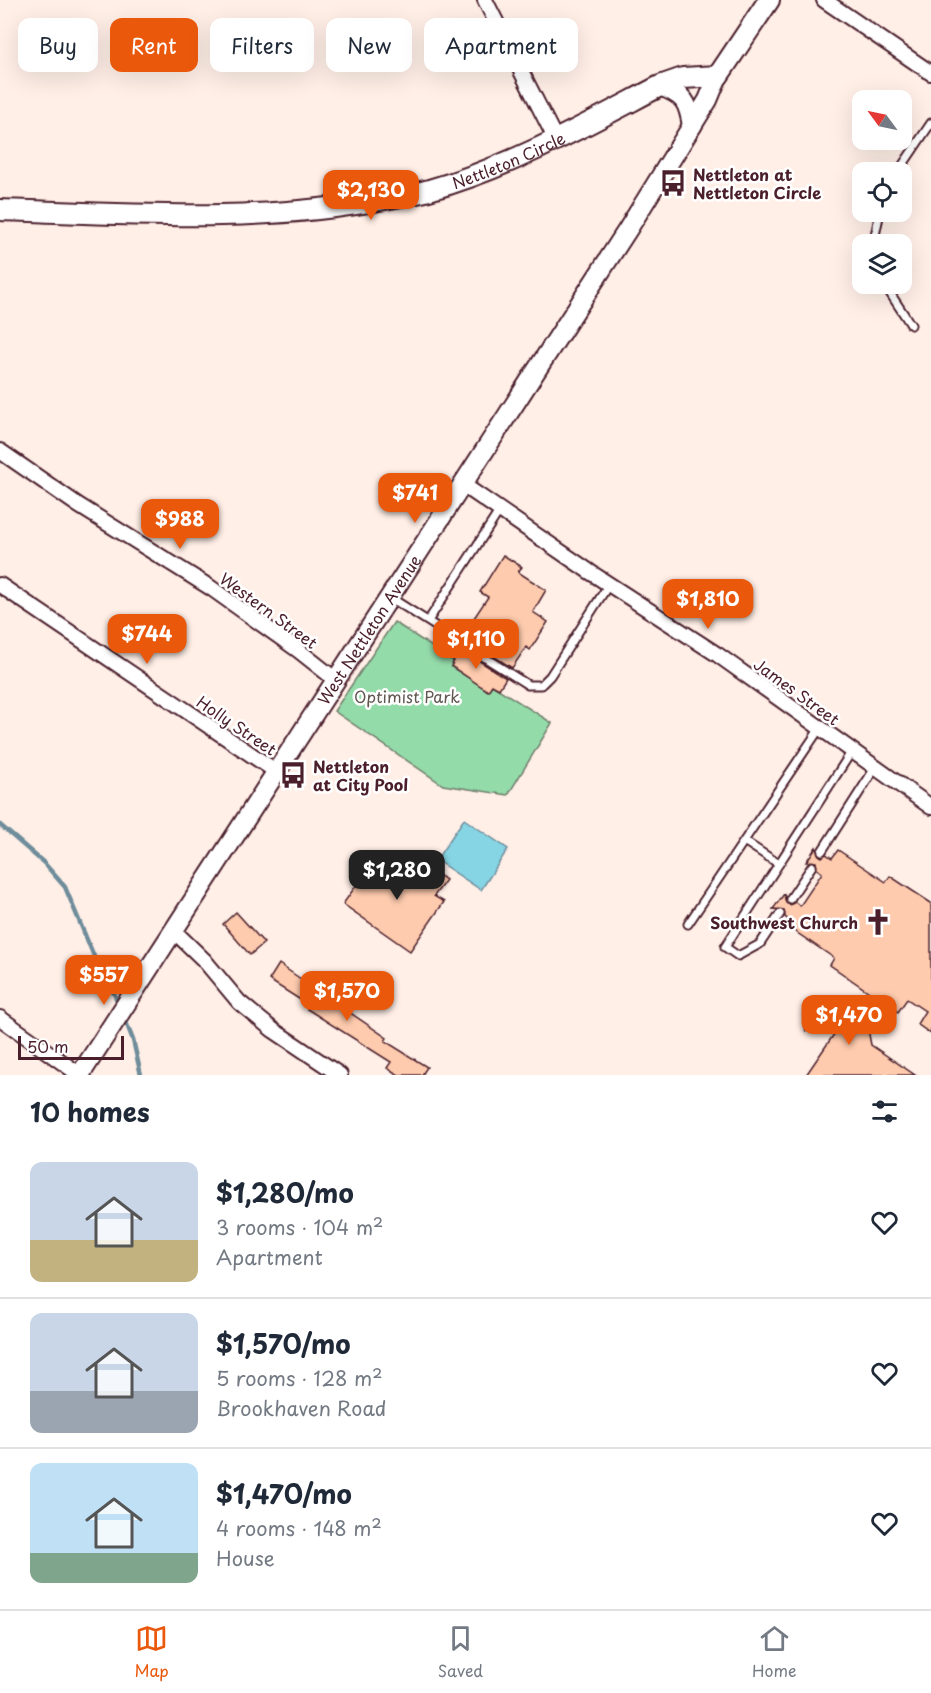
<!DOCTYPE html>
<html lang="en">
<head>
<meta charset="utf-8">
<style>
  :root { --surface:#fff; --page:#f6f6f7; --text:#1f2937; --muted:#747a83; --line:#e0e1e3; --accent:#ea580c }
  body { margin:0; font-family:"Playpen Sans",sans-serif; background:var(--page); color:var(--text); height:100vh; display:flex; flex-direction:column; font-size:22px; white-space:nowrap }
  * { box-sizing:border-box; margin:0 }
  p { font-size:20px; color:var(--muted) }
  .icon { flex:none; width:33px; height:33px; fill:none; stroke:currentColor; stroke-width:2; stroke-linecap:round; stroke-linejoin:round }
  .map { position:relative; height:1075px; overflow:hidden }
  .sheet { display:flex; flex-direction:column; background:var(--surface); flex:1 }
  .sheet>* { flex:none }
  .guide { position:absolute; left:18px; top:18px; width:600px; height:54px; display:flex; gap:12px }
  .needle { width:39px; rotate:303deg }
  .fabs { position:absolute; left:852px; top:90px; display:grid; gap:12px }
  .fabs a { display:grid; place-items:center; width:60px; height:60px; border-radius:12px; background:var(--surface); box-shadow:0 6px 24px #0002; font-size:30px }
  .scale { position:absolute; left:18px; bottom:15px; width:106px; box-sizing:border-box; padding-left:6px; border:3px solid #4a1f2b; border-top:0; font-size:16px; line-height:21px; white-space:nowrap; color:#4a1f2b; -webkit-text-stroke:4px #fff; paint-order:stroke }
  .price { position:absolute; translate:-50% -51px; padding:0 14px; border-radius:12px; background:var(--accent); color:#fff; font-size:20px; line-height:39px; filter:drop-shadow(0 2px 3px #0008) }
  .price::after { content:''; position:absolute; left:50%; top:36px; width:18px; height:14px; margin-left:-9px; background:inherit; clip-path:polygon(0 0,100% 0,50% 100%) }
  .price.selected { background:#222; color:#fff }
  ul { padding:0; list-style:none }
  li { display:flex; align-items:center; gap:18px; height:150px; padding:0 30px }
  li+li { border-top:2px solid var(--line) }
  li span { display:grid; place-items:center; flex:none; width:168px; height:120px; border-radius:12px; color:#555 }
  li>.icon { margin-inline-start:auto }
  span .icon { width:72px; height:72px; fill:#fffc; stroke-width:1 }
  li b { font-size:26px }
  h2 { display:flex; justify-content:space-between; align-items:center; height:72px; padding:0 30px; font-size:26px }
  .tag { padding:0 21px; border-radius:12px; background:var(--surface); box-shadow:0 6px 24px #0002; font-size:21px; line-height:54px }
  .tag.selected { background:var(--accent); color:#fff }
  .tab-bar { display:flex; justify-content:space-around; align-items:center; height:84px; border-top:2px solid var(--line); background:var(--surface); font-size:16px; color:var(--muted) }
  .tab-bar a { display:grid; justify-items:center; gap:3px }
  .tab-bar .selected { color:var(--accent) }
  .map>svg:first-child { display:block }
</style>
</head>
<body>
<div class="map">
<svg width="931" height="1075" viewBox="0 0 931 1075">
  <rect width="100%" height="100%" fill="#ffefe7"/>
  <filter id="ink" filterUnits="userSpaceOnUse"><feTurbulence type="fractalNoise" baseFrequency=".0167" numOctaves="2"/><feDisplacementMap in="SourceGraphic" scale="12" xChannelSelector="R" yChannelSelector="G"/><feConvolveMatrix kernelMatrix="1 2 1 2 8 2 1 2 1" color-interpolation-filters="sRGB"/></filter>
  <g filter="url(#ink)">
    <path fill="#94dbaa" stroke="#6f7d6a" stroke-width="1.5" d="M394 622 454 661 451 667 488 690 492 685 552 723 508 795 443 785 334 711Z"/>
    <path fill="#86d5e4" stroke="#6e8c9a" stroke-width="1.5" d="M464 819 508 849 481 890 436 860Z"/>
    <g fill="none" stroke-linecap="round" stroke-linejoin="round">
      <path stroke="#6e8c9a" stroke-width="4.5" d="M0 825 44 863 65 887 106 985 114 993 119 1006
        M124 1017 133 1040 141 1075"/>
    </g>
    <path fill="#fecbae" stroke="#4a1f2b" stroke-width="1.5" d="M503 555 522 567 518 572 546 590 533 612 548 622 530 650 526 647 512 668 462 636 488 597 480 592Z
      M456 646 506 678 499 689 492 685 488 691 451 666 454 661 448 657Z
      M816 847 819 855 822 857 826 854 832 858 838 850 886 882 890 876 931 903V1034L917 1024 925 1011 907 999 898 1012 830 965 834 958 787 926 790 921 785 917 784 910 773 909 784 894 786 903 790 905 795 902 800 906 822 873 817 869 816 862H806Z
      M377 856 415 882 424 869 429 872 430 869 446 880 434 896 444 902 410 951 343 904Z
      M236 912 264 943 250 955 223 924Z
      M279 964 387 1038 385 1041 427 1067 422 1075H399L387 1068 391 1062 307 1009 310 1006 269 980Z
      M834 999 857 1014 865 1013 871 1045 915 1075H806L841 1024 806 1031 803 1014 836 1008Z"/>
    <g fill="none" stroke-linecap="round" stroke-linejoin="round">
      <defs>
        <path id="service" d="M898 172 931 123
          M875 244 874 240 880 212
          M884 284 911 325
          M391 598 528 685H541L550 676 609 584
          M428 621 500 510
          M744 841 779 864
          M822 851 875 768
          M790 899 812 866
          M780 914 760 944 738 956 725 947 852 751
          M688 924 820 728"/>
        <path id="minor" d="M485 0 556 140
          M824 0 931 73
          M0 451 78 505 211 588 298 650 336 680
          M462 484 590 572 718 655 931 807
          M0 585 277 772
          M174 931 204 960 239 1002 273 1030 340 1075
          M0 1018 80 1075"/>
        <g id="tertiary">
          <path d="M660 86C684 95 688 101 692 126"/>
          <path id="s1" d="M80 1075 628 229 708 100 718 76"/>
        </g>
        <g id="secondary">
          <path id="s2" d="M0 210C128 214 258 224 385 199 399 196 415 194 429 190 511 167 585 125 660 86L683 78 718 76 769 0"/>
        </g>
      </defs>
      <use href="#service" stroke="#4a1f2b" stroke-width="11"/>
      <use href="#minor" stroke="#4a1f2b" stroke-width="18"/>
      <use href="#tertiary" stroke="#4a1f2b" stroke-width="22"/>
      <use href="#secondary" stroke="#4a1f2b" stroke-width="24"/>
      <use href="#service" stroke="#fff" stroke-width="7"/>
      <use href="#minor" stroke="#fff" stroke-width="14"/>
      <use href="#tertiary" stroke="#fff" stroke-width="18"/>
      <use href="#secondary" stroke="#fff" stroke-width="20"/>
    </g>
  </g>
  <defs>
    <symbol id="bus-bare" viewBox="-9 -9 18 18"><path d="M-5-6H5V4H4V6H2V4H-2V6H-4V4H-5ZM-3.5-4V0h7V-4ZM-3.5 1.2v1.5H-2V1.2ZM2 1.2v1.5H3.5V1.2Z" fill="#4a1f2b" stroke="#fff" stroke-width="2.5" paint-order="stroke"/></symbol>
    <symbol id="church-bare" viewBox="-9 -9 18 18"><path d="M-1.2-6h2.4v3.5h3.3v2.4h-3.3V6h-2.4V-.1h-3.3v-2.4h3.3Z" fill="#4a1f2b" stroke="#fff" stroke-width="2.5" paint-order="stroke"/></symbol>
  </defs>
  <g fill-rule="evenodd">
    <use href="#bus-bare" x="654" y="164" width="38" height="38"/>
    <use href="#bus-bare" x="274" y="756" width="38" height="38"/>
    <use href="#church-bare" x="859" y="903" width="38" height="38"/>
  </g>
  <g text-anchor="middle" dominant-baseline="central" stroke-width="5" stroke-linejoin="round" paint-order="stroke">
    <g font-size="16" fill="#4a1f2b" stroke="#fff">
      <text stroke="none"><textPath href="#s2" startOffset="516">Nettleton Circle</textPath></text>
      <text transform="translate(269 610) rotate(36)">Western Street</text>
      <text stroke="none"><textPath href="#s1" startOffset="531">West Nettleton Avenue</textPath></text>
      <text transform="translate(797 691) rotate(36)">James Street</text>
      <text transform="translate(237 725) rotate(34)">Holly Street</text>
    </g>
    <g font-size="16" font-weight="bold" fill="#4a1f2b" stroke="#fff" text-anchor="start">
      <text x="693" y="174">Nettleton at<tspan x="693" dy="18">Nettleton Circle</tspan></text>
      <text x="313" y="766">Nettleton<tspan x="313" dy="18">at City Pool</tspan></text>
      <text x="858" y="922" text-anchor="end">Southwest Church</text>
    </g>
    <g font-size="16" fill="#605751" stroke="#fff">
      <text x="407" y="696">Optimist Park</text>
    </g>
  </g>
</svg>
<div class="fabs">
<a><svg class="needle" viewBox="-14 -14 28 28"><path d="M0-13l5 13h-10z" fill="#e53935"/><path d="M0 13l5-13h-10z" fill="#747a83"/></svg></a>
<a><svg class="icon" aria-label="locate" viewBox="0 0 24 24"><circle cx="12" cy="12" r="6"/><path d="M12 2v4M12 18v4M2 12h4M18 12h4"/></svg></a>
<a><svg class="icon" aria-label="layers" viewBox="0 0 24 24"><path d="M12 4l9 5-9 5-9-5zM3 14l9 5 9-5"/></svg></a>
</div>
<div class="scale">50 m</div>
<b class="price" style="left:371px;top:221px">$2,130</b>
<b class="price" style="left:415px;top:524px">$741</b>
<b class="price" style="left:180px;top:550px">$988</b>
<b class="price" style="left:708px;top:630px">$1,810</b>
<b class="price" style="left:147px;top:665px">$744</b>
<b class="price" style="left:476px;top:670px">$1,110</b>
<b class="price selected" style="left:397px;top:901px">$1,280</b>
<b class="price" style="left:104px;top:1006px">$557</b>
<b class="price" style="left:347px;top:1022px">$1,570</b>
<b class="price" style="left:849px;top:1046px">$1,470</b>
<div class="guide">
<a class="tag">Buy</a>
<a class="tag selected">Rent</a>
<a class="tag">Filters</a>
<a class="tag">New</a>
<a class="tag">Apartment</a>
</div>
</div>
<section class="sheet">
<h2>10 homes<svg class="icon" aria-label="filters" viewBox="0 0 24 24"><path d="M4 7h16M4 17h16"/><circle cx="9" cy="7" r="2"/><circle cx="15" cy="17" r="2"/></svg></h2>
<ul>
<li><span style="background:linear-gradient(#c9d6e8 65%,#c2b280 0)"><svg class="icon" aria-label="home" viewBox="0 0 24 24"><path d="M3 11l9-7 9 7M6 9v11h12V9"/></svg></span><div><b>$1,280/mo</b><p>3 rooms · 104 m²</p><p>Apartment</p></div><svg class="icon" aria-label="heart" viewBox="0 0 24 24"><path d="M12 20l-8-8c-3-5 5-10 8-4 3-6 11-1 8 4z"/></svg></li>
<li><span style="background:linear-gradient(#c9d6e8 65%,#9aa5b1 0)"><svg class="icon" aria-label="home" viewBox="0 0 24 24"><path d="M3 11l9-7 9 7M6 9v11h12V9"/></svg></span><div><b>$1,570/mo</b><p>5 rooms · 128 m²</p><p>Brookhaven Road</p></div><svg class="icon" aria-label="heart" viewBox="0 0 24 24"><path d="M12 20l-8-8c-3-5 5-10 8-4 3-6 11-1 8 4z"/></svg></li>
<li><span style="background:linear-gradient(#bfe0f5 75%,#7fa58c 0)"><svg class="icon" aria-label="home" viewBox="0 0 24 24"><path d="M3 11l9-7 9 7M6 9v11h12V9"/></svg></span><div><b>$1,470/mo</b><p>4 rooms · 148 m²</p><p>House</p></div><svg class="icon" aria-label="heart" viewBox="0 0 24 24"><path d="M12 20l-8-8c-3-5 5-10 8-4 3-6 11-1 8 4z"/></svg></li>
</ul>
</section>
<nav class="tab-bar">
<a class="selected"><svg class="icon" aria-label="map" viewBox="0 0 24 24"><path d="M3 6l6-2 6 2 6-2v14l-6 2-6-2-6 2zM9 4v14M15 6v14"/></svg>Map</a>
<a><svg class="icon" aria-label="saved" viewBox="0 0 24 24"><path d="M7 4h10v16l-5-4-5 4z"/></svg>Saved</a>
<a><svg class="icon" aria-label="home" viewBox="0 0 24 24"><path d="M3 11l9-7 9 7M6 9v11h12V9"/></svg>Home</a>
</nav>
</body>
</html>
